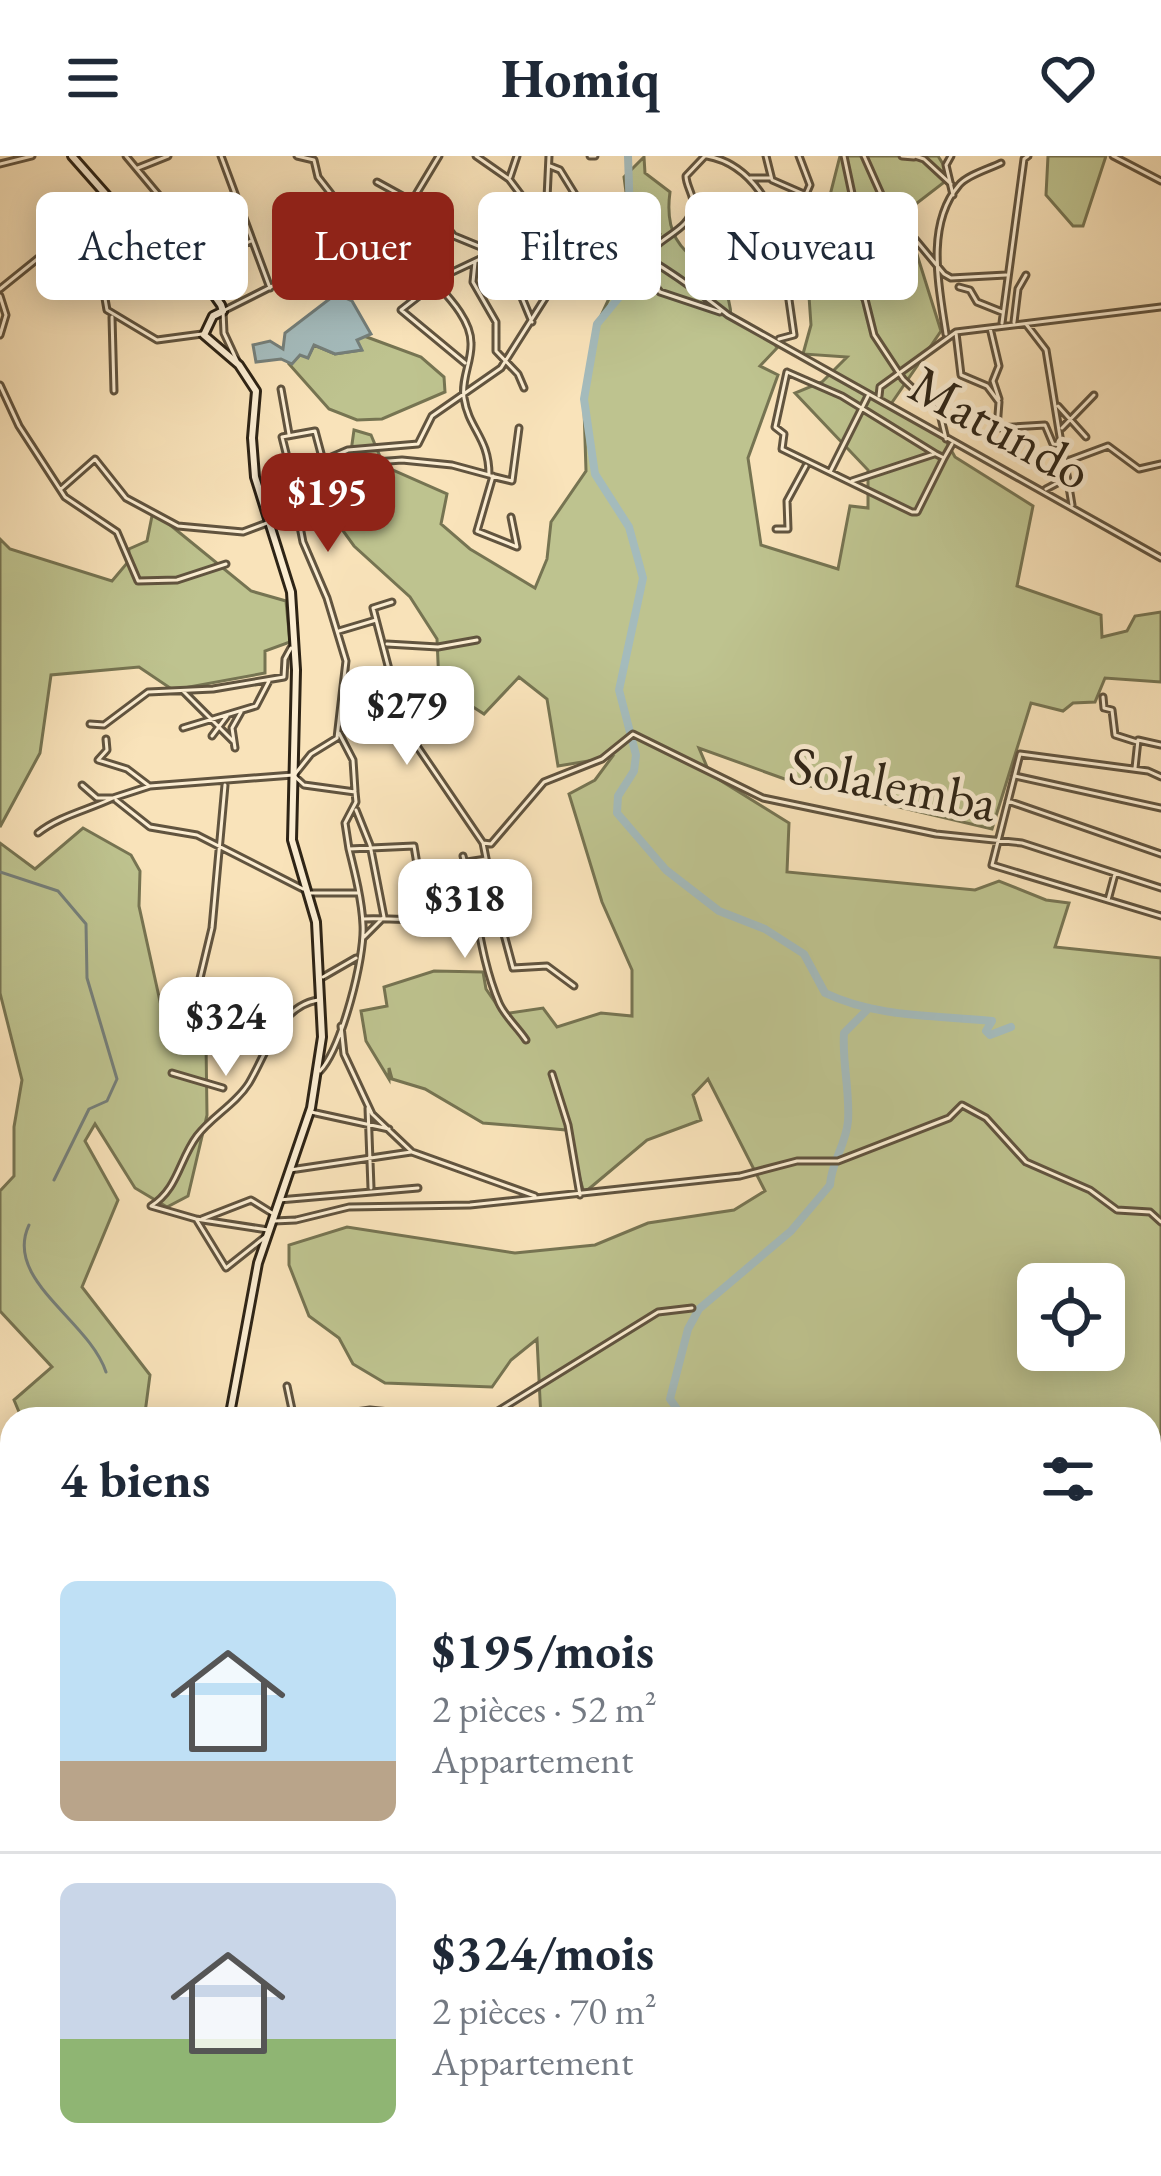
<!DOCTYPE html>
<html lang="fr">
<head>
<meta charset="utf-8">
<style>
  :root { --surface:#fff; --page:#f6f6f7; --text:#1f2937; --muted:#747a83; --line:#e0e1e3; --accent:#8f2418 }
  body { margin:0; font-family:"EB Garamond",serif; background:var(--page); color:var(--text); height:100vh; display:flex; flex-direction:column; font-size:45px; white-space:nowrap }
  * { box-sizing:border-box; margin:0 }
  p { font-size:39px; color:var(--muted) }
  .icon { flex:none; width:66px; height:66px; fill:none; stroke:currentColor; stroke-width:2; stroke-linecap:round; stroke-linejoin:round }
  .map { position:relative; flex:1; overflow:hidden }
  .panel { position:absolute; left:0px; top:1251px; width:1161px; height:771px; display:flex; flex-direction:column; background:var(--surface); border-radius:36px 36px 0 0; box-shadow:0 6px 30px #0003 }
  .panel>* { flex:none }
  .guide { position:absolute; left:36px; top:36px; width:1089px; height:108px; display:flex; gap:24px }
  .controls { position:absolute; left:1017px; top:1107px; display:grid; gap:24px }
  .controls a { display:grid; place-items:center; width:108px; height:108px; border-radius:18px; background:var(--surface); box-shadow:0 6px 30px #0003; font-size:60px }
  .price { position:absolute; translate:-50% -102px; padding:0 27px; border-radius:24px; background:#fff; color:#222; font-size:39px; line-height:78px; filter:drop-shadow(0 3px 6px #0008) }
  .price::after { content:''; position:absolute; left:50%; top:72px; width:36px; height:27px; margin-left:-18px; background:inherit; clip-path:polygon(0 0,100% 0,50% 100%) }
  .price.on { background:var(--accent); color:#fff }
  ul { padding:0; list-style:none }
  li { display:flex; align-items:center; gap:36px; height:300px; padding:0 60px }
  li+li { border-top:3px solid var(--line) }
  li span { display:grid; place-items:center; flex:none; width:336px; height:240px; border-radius:18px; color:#555 }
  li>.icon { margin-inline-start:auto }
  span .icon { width:144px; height:144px; fill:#fffc; stroke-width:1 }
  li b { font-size:51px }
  h2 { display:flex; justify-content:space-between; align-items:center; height:144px; padding:0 60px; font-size:51px }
  .pill { padding:0 42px; border-radius:18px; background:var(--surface); box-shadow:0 6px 30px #0003; font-size:42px; line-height:108px }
  .pill.on { background:var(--accent); color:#fff }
  header { display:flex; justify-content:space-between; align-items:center; height:156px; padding:0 60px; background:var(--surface); font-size:54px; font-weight:700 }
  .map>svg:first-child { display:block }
</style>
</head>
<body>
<header><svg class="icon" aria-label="menu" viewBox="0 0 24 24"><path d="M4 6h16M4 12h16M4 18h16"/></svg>Homiq<svg class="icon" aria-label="heart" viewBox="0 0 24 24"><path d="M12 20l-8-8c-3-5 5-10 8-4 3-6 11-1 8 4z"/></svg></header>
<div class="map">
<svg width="1161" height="2020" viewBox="0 0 1161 2020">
  <rect width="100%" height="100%" fill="#f9e3ba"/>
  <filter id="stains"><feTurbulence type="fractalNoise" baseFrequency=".00167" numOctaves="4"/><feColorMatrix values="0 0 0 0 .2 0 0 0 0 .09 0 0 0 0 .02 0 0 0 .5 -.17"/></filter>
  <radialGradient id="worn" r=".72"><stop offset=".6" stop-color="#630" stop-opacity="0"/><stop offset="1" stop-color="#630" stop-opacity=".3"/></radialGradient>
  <path fill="#bec38f" stroke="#767452" stroke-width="3" fill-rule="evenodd" d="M840 0H938L951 21 904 57 941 175 891 248 944 281 955 301 1033 350 1017 430 1101 459 1102 481 1127 475 1135 460 1161 456V526L1105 522 1095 546 1073 547 1063 555 1031 547 992 673 793 626 699 592 710 618 789 667 787 716 975 734 999 725 1046 744 1069 747 1055 791 1161 802V1327L1149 1333V1263H541L537 1183 511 1204 492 1231 385 1227 353 1208 339 1182 309 1160 289 1109V1089L347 1071 515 1097 595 1089 648 1067 734 1054 765 1035 708 923 693 939 701 964 647 984 584 1037 566 974 483 967 425 933 392 923 389 912V923L366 885 361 855 387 850 384 831 434 815 483 816 486 833 503 858 543 852 557 871 601 857 632 860V814L602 746 569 638 595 624 612 601 558 610 547 543 519 521 484 558 439 529 437 483 410 441 354 390 315 336 346 331 354 274 371 279 384 310 447 338 441 368 470 393 535 432 547 403 551 366 586 315 584 251 594 175 629 99 657 86 660 78 628 51 624 21 644 1 645 17 670 36C659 116 731 97 731 163L774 186 777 192 760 210 778 219 748 302 761 389 838 413 850 350 868 352V314L795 237 822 226 847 201 803 198 811 169 808 126ZM1038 1128H1104V1194H1038Z
    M1048 0H1106L1083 70H1073L1046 39Z
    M364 180 421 201 444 221 445 236 382 263 357 264 329 253 289 208 301 198 308 201 314 189 335 198 361 194 356 184Z
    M153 355 251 435 286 445 290 486 265 495V517L173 534 139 511 51 519 40 597 0 671V383L10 393 112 425 128 406 129 393 147 385Z
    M83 672 131 699 140 715 139 750 163 859 192 871 206 886 207 959 188 1040 167 1051 135 1032 95 968 85 985 118 1044 82 1131 150 1219 145 1257 138 1263H22L14 1244 52 1211 0 1155V1035L14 1020V971L22 924 0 837V687L35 713Z
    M1149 1423 1161 1425V1669L1149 1677Z
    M12 1608V1753L0 1750V1609Z
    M0 1892 12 1896V2010H265L252 2020H0Z
    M591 2010H728L735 2020H595Z"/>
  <path fill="#a4bbbc" stroke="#757f7a" stroke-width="3" d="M336 138 352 145 371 178 357 184 362 194 335 198 314 189 308 202 300 199 292 208 281 203 256 206 253 189 270 185 283 193 285 177Z"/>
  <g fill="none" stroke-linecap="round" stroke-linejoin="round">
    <path stroke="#757f7a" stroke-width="3" d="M0 716 58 735 86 768 87 822 117 923 107 945 89 953 54 1024
      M29 1069C3 1124 89 1164 106 1216
      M688 2010 697 2020
      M645 2020 658 2010"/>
    <path stroke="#a4bbbc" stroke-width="8" d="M628 0 631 88 615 111 621 139 597 168 584 243 595 318 629 371 643 422 619 534 636 599 634 615 618 640 617 657 666 714 719 755 765 773 804 798 825 837C877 862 936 859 992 865L986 875 990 879 1011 871
      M684 1263 670 1243 688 1173 699 1153 791 1075 830 1029C831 1007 846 989 848 965 850 935 842 906 844 877L869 852"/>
    <defs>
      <path id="street" d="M126 0 182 67 196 105 221 147
        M221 0 270 132
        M476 0 509 23 549 76C598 58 689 128 728 159L1161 402
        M590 0H595
        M707 0C757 9 775 60 792 101
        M766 0 772 24 804 38
        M844 0 854 47 843 115 865 143 874 179 903 223 940 258 946 283
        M864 0 885 47 944 118 951 122 1006 119
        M902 0 914 1
        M915 0 924 3 951 28
        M951 0 946 9 953 39
        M1113 0 1161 25
        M0 8 32 0
        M550 10 560 14 576 40 570 70
        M138 12 168 0
        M510 21 517 0
        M750 22H770
        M377 26 437 59 454 80 493 96 518 132 532 166
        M412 45 439 0
        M111 46C124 85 96 107 107 154L157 184 202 178
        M412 83 425 90 452 81
        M335 100H382L409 83
        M647 102C657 80 690 76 693 50 695 41 686 30 686 20L705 0
        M643 104 641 112 660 136 720 156
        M475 106 473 126 496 166V195L518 218 524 232
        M200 108 251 85
        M792 116 819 138 848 125
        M959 131 970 134 977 146 1002 156
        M0 133 62 83 114 61
        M0 140 6 159 0 179
        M112 161 114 235
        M1014 166 1018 133 1026 119
        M1002 167 1024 3 1028 0
        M1026 168 1046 194 1061 287
        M990 172 999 210 993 225 999 243
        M956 177 961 219 987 230 999 246 997 272 1045 269 1053 288 1062 289 1072 349
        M946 178C939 131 925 69 959 29 967 19 989 13 1001 7
        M779 183 794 179 786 123 801 89 800 79 808 69 803 45 810 29 799 0
        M237 205 224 177 223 155 338 97 346 57 318 21 314 4 297 0
        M465 207 401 154 446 119 499 94 531 70 547 42 549 0
        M0 229 19 270 65 341 117 376 138 425 177 424 226 408
        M281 233 289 278
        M879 240 880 231 956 176 1161 151
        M1058 250 1086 281
        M1062 272 1094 239
        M944 302 917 356H912L782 293 784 278 775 271 787 216 842 240 936 298 944 302 952 288
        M1065 306 1108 290 1139 313 1161 308
        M322 310 402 304 452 309 489 319C489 281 469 274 464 242 461 223 472 205 471 187 471 161 443 136 428 118 416 104 415 86 399 72L415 49
        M830 316 868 240
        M291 317 282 281 315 275 323 305
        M491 320 512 325 519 272
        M493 320 477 375 517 391 511 361
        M852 325 934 298
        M61 333 95 303 126 342 178 370 243 376 267 367
        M1046 333 1063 324
        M776 373H788L787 345 806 310
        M339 475 376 464
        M387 488 438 491 477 484
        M183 535 234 586
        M1103 541 1104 552 1112 554 1115 579 1137 586
        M90 568 104 569 148 536 213 533 284 521 285 503 291 492
        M183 572 256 550 269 525
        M339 577 353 604 355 635
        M212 580 227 560
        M106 583 107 594 98 604 127 613 148 629
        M235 592 232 572 241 556
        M1135 612 1138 584 1161 589
        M295 618 311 598 337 582 346 505 327 442 303 386 290 319 348 294 418 288 432 260 501 212 554 128 522 77
        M1015 620 1161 652
        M1161 621 1148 615 1020 598 992 709 1161 760
        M113 642 150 630 293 619 304 629 355 636 356 646 345 667 349 693 414 690 424 751 410 760
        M116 644 150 671 197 679 303 733
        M1008 645 1161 698
        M356 654 370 689 384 761 364 781
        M38 677C59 660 88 654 113 642H97L82 629
        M483 687 491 688 544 626 602 603 633 578 763 642 936 678 1022 687 1161 732
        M463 700C477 748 479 800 499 847 504 859 518 872 526 884
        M467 706 486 703
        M311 737H357
        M1108 744 1115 718
        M495 745 513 812 547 810 574 830
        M363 763C405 761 461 773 494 743L483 687 404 571 373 452 392 446
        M323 821 356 802
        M195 843 212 772 225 629
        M341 870 344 898 372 958 412 996 535 1040
        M320 915C342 891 365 801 363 769 362 745 355 717 349 693
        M172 917 223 932
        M552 918 568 969 580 1039
        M368 952 371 1032
        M311 956 389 973
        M290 1014 411 996
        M279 1044 418 1032
        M196 1063 226 1112 265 1081
        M202 1063 251 1044 272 1057
        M274 1065 296 1064 349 1051 470 1049 740 1020 797 1005H838L949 962 962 949 986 962 1026 1006 1090 1034 1117 1054 1150 1056 1161 1066
        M268 1074 196 1063 151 1050C178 1033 179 1004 197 980 211 961 236 948 249 927 266 899 279 850 318 844
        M287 1230 294 1263
        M306 1263 370 1254 458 1263
        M485 1263 658 1156 692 1152
        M0 1314 12 1329
        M0 1365 12 1361
        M1149 1403 1161 1404
        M0 1408 12 1421
        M1149 1955 1161 1949
        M1008 2020 1025 2010"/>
      <path id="secondary" d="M72 0 117 51 195 112 221 149 223 155 213 160 204 179 239 209 256 235 252 282 255 321 291 436 296 514 292 684 316 766 322 881 311 952 258 1107 229 1263
        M0 1611 12 1603"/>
    </defs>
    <use href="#street" stroke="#61543f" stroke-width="9"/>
    <use href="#secondary" stroke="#2e2416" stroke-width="12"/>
    <use href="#street" stroke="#fbedd2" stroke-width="3"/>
    <use href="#secondary" stroke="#fbedd2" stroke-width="6"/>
  </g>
  <g text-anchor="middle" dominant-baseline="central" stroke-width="10" stroke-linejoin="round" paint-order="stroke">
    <g font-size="54" fill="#2e2416" stroke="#fbedd2">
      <text transform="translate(1001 271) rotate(29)">Matundo</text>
      <text transform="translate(893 627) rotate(11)">Solalemba</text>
    </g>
  </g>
  <rect width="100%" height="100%" filter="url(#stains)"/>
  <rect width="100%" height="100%" fill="url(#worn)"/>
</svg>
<div class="controls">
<a><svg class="icon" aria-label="locate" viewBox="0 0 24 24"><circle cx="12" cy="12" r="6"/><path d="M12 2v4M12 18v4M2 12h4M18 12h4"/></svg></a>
</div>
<b class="price on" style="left:328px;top:399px">$195</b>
<b class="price" style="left:407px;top:612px">$279</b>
<b class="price" style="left:465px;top:805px">$318</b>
<b class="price" style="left:226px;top:923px">$324</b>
<div class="guide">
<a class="pill">Acheter</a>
<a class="pill on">Louer</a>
<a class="pill">Filtres</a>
<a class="pill">Nouveau</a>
</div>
<section class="panel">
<h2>4 biens<svg class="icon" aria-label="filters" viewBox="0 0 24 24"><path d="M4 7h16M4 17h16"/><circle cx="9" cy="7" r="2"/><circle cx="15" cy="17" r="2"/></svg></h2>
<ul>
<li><span style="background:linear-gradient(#bfe0f5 75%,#b9a48a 0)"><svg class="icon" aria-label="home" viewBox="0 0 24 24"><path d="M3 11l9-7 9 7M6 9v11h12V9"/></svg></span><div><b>$195/mois</b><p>2 pièces · 52 m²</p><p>Appartement</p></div></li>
<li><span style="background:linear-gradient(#c9d6e8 65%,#8fb573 0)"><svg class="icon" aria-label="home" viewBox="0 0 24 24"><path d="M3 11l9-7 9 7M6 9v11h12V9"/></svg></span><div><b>$324/mois</b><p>2 pièces · 70 m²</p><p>Appartement</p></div></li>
</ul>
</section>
</div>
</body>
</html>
